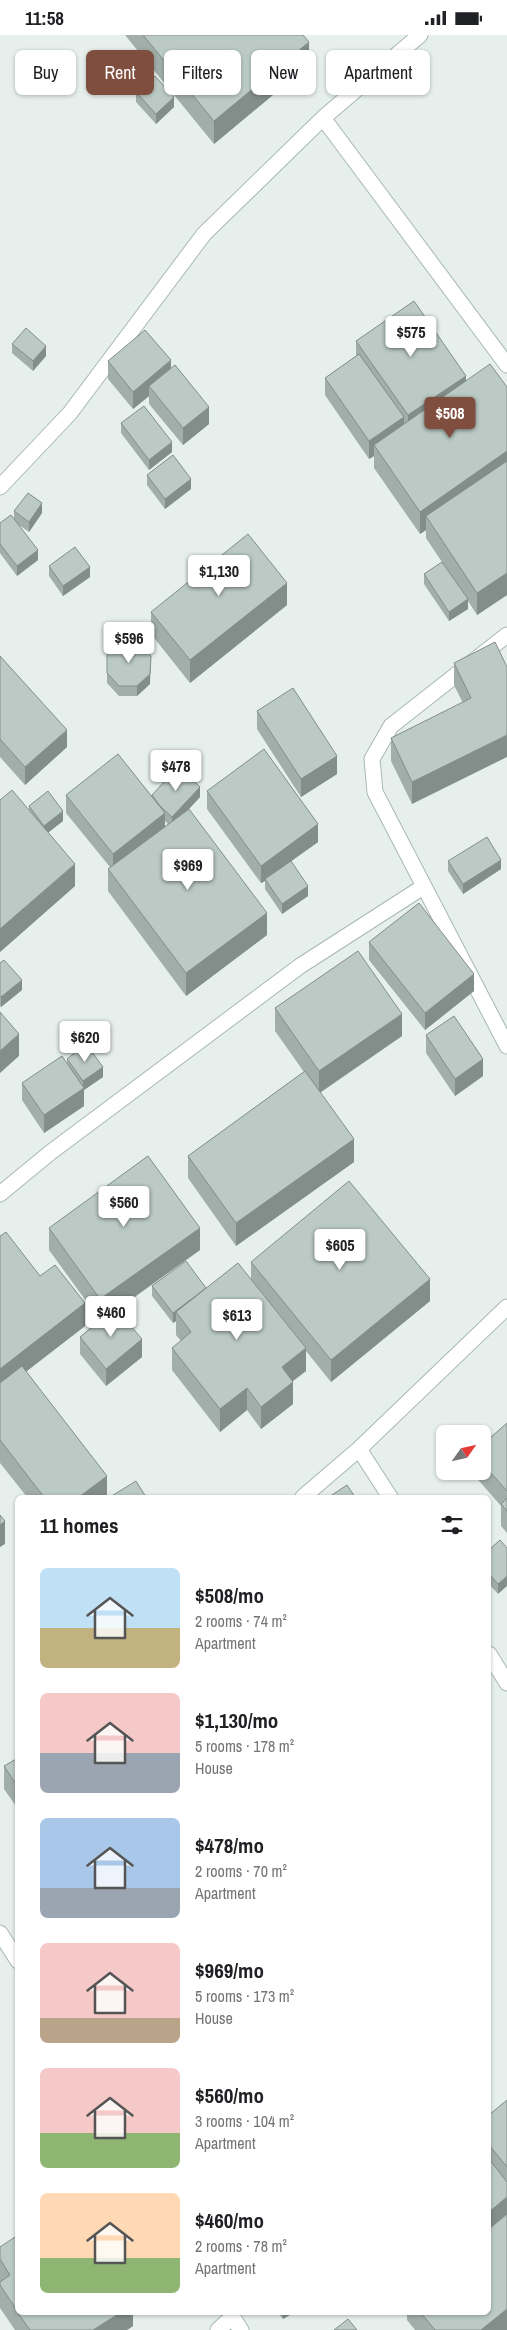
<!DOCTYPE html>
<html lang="en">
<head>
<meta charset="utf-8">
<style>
  :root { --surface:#fff; --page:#f2f2f2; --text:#202124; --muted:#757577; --accent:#7f4e3f }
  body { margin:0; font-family:"Archivo Narrow",sans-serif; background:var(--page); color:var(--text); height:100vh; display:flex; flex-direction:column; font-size:19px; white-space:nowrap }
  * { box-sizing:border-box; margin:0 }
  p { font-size:16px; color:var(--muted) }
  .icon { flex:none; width:28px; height:28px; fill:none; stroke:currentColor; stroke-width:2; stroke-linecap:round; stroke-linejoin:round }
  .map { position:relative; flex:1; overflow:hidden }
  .sheet { position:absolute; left:15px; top:1460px; width:476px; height:820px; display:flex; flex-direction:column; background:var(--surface); border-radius:8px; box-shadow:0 1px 4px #0004 }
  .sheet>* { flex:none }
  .hud { position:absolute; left:15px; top:15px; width:478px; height:45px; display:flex; gap:10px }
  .needle { width:32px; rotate:56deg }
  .buttons { position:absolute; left:436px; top:1390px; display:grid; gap:10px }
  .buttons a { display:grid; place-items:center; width:55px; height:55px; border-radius:8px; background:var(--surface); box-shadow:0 1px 4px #0004; font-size:25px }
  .price { position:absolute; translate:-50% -42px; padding:0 11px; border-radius:5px; background:#fff; color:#222; font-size:16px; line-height:32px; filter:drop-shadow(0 1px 2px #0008) }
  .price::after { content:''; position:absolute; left:50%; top:30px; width:15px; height:11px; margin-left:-8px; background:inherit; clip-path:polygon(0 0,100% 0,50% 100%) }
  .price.active { background:var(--accent); color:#fff }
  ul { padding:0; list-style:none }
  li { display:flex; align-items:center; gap:15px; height:125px; padding:0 25px }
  li span { display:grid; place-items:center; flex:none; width:140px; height:100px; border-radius:8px; color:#555 }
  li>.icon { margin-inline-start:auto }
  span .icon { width:60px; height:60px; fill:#fffc; stroke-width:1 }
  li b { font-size:21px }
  h2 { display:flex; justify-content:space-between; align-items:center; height:60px; padding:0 25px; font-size:21px }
  .chip { padding:0 18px; border-radius:8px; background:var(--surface); box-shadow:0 1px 4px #0004; font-size:18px; line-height:45px }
  .chip.active { background:var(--accent); color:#fff }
  .status { display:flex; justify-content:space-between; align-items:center; height:35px; padding:0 25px; background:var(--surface); direction:ltr }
  .status svg { height:14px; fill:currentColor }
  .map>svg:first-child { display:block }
</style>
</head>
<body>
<div class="status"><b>11:58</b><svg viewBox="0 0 49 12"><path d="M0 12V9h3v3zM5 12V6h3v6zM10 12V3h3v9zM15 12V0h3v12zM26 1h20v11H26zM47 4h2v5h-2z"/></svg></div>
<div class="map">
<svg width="507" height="2295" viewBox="0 0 507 2295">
  <rect width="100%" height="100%" fill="#e6efeb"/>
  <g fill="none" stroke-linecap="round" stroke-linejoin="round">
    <defs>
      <path id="minor" d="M323 83 507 330
        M0 452 70 378 204 199 323 83 420 0
        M507 600 391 691 372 724 375 757 507 1011
        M0 1159 51 1117 300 931 423 852
        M359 1414 390 1462
        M303 1462 359 1414 507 1272
        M489 1619 507 1648
        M0 1898 18 1926
        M230 2278 241 2295
        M218 2295 232 2282"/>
    </defs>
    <use href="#minor" stroke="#a8b8b2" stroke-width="17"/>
    <use href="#minor" stroke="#fff" stroke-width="15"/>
  </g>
  <path fill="#a1aea9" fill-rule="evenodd" d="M125 0H303L309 30 214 109Z
    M136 57 174 72 156 89 136 67Z
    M356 306 466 346 507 352V560L477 580 468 566V574L449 586 424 549V539L442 527 426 503V495L420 499 374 433V421L369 424 325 360V343L356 321Z
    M12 309 46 321 33 336 12 318Z
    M108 326 171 334 209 389 183 410 149 369V361L133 374 108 344Z
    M121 388 172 417 149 435 121 398Z
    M147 440 191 454 165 474 147 450Z
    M14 476 42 478 29 497 19 490 38 525 17 541 0 518V488L14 483Z
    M49 531 90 542 63 561 49 541Z
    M287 570 190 648 151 599V577Z
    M107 620 150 649 137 661H119L107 648Z
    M0 621 67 712 25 750 0 722Z
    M454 628 507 632 412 769 391 726V703L463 668 454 650Z
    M257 676 337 739 301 762 257 694Z
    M207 756 318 807 291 826 308 861 282 879 265 854V846L261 848 207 774Z
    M66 760H152L200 762 189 774 267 900 186 961 108 856V834L110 832 66 778ZM165 786 168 789 165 791Z
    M0 765 29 774V771L63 786 48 797 75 851 0 917Z
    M448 826 501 834 463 859 448 836Z
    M369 907 474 956 425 995 369 925Z
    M0 928 22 955 1 972 0 971Z
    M275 973 402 1001 320 1058 354 1127 236 1211 188 1143V1121L304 1037 275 996Z
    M426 1000 483 1041 455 1061 426 1018Z
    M67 1024 103 1042 84 1055V1071L44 1098 22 1065V1048L67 1028Z
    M49 1193 200 1215 117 1275 142 1322 106 1351 80 1319V1302L100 1285 49 1215Z
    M0 1201 40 1241 85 1291 26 1336 107 1462H27L0 1428Z
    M251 1227 430 1266 331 1347 306 1316V1336L293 1346V1369L261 1394 247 1375 220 1397 172 1335V1313L181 1306 176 1300V1286L173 1288 152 1261V1251L206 1253 251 1244Z
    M507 1388V1498L501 1491V1471L474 1440V1436H482V1410Z
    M500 1505 498 1559 489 1549V1515Z
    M18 1723V1774L4 1754V1731Z
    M507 2065V2295H415L407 2285V2278H489V2080Z
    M18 2200V2278H133V2291L127 2295H15L0 2273V2212Z
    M278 2278H293L283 2284Z"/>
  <path fill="#838d89" d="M309 7V30L214 109V86Z
    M174 62V72L156 89V79Z
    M46 311V321L33 336V326Z
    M171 325V343L149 351V361L133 374V357Z
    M466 341V358L408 398V380Z
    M209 372V389L183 410V393Z
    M404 382V399L374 410V421L369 424V406Z
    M172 407V417L149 435V425Z
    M507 416V439L426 481V495L420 499V477Z
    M191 444V454L165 474V464Z
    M42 468V478L29 497V487Z
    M38 515V525L17 541V531Z
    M90 532V542L63 561V551Z
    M507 538V560L477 580V558Z
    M287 548V570L190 648V625Z
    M468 564V574L449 586V577Z
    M151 621 150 649 137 661V651Z
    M67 695V712L25 750V732Z
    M507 700V722L412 769V747Z
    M337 721V739L301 762V744Z
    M200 752V762L172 792V782Z
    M63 776V786L44 801V791Z
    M165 778V795L113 837V819Z
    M318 789V807L265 845V844V846L261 848V831Z
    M501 825V834L463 859V849Z
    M75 829V851L0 917V894Z
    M308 851V861L282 879V869Z
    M267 878V900L186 961V938Z
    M474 939V956L425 995V978Z
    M22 945V955L1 972V962Z
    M402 979V1001L319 1058V1036Z
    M19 999V1021L0 1038V1016Z
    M483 1024V1041L455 1061V1044Z
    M103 1032V1042L84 1055V1071L44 1098V1080L83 1054V1046Z
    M354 1104V1127L236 1211V1188Z
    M200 1193V1215L100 1286V1264Z
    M430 1244V1266L331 1347V1325Z
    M206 1253 176 1277V1286L173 1288V1278Z
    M85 1268V1291L0 1357V1334Z
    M142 1304V1322L106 1351V1334Z
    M306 1313V1336L282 1354V1332Z
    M293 1347V1369L261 1394V1372Z
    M247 1353V1375L220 1397V1374Z
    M107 1441V1462H79Z
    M5 1486V1509L0 1512V1490Z
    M507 1541V1551L498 1559V1549Z
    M507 2162V2180L489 2195V2177Z
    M507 2274V2295H481Z
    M120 2278H133V2291L127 2295H93Z
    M283 2278H293L283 2284Z"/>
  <path fill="#bbcac4" stroke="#838d89" d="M143 0H303L309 7 214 86Z
    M155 41 174 62 156 79 136 57Z
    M414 266 466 341 408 380 356 306Z
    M26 293 46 311 33 326 12 309Z
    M145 295 171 325 133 357 108 326Z
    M359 319 404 382 369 406 325 343Z
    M490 329 507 352V416L420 477 374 410Z
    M175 330 209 372 183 393 149 351Z
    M144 371 172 407 149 425 121 388Z
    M173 420 191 444 165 464 147 440Z
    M507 426V538L477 558 426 481Z
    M28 458 42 468 29 487 14 476Z
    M11 480 38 515 17 531 0 509V488Z
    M248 499 287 548 190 625 151 577Z
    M75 512 90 532 63 551 49 531Z
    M442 527 468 564 449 577 424 539Z
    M120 607 139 608 151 621 150 639 137 651H119L107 638V620Z
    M495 607 507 632V700L412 747 391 703 471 663 454 628Z
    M0 621 67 695 25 732 0 704Z
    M293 653 337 721 301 744 257 676Z
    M264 714 318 789 261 831 207 756Z
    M118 719 165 778 113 819 66 760Z
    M179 731 200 752 172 782 160 771 152 760Z
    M12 755 75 829 0 894V765Z
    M48 756 63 776 44 791 29 771Z
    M189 774 267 878 186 938 108 834Z
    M487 802 501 825 463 849 448 826Z
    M291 826 308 851 282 869 265 844Z
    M419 868 474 939 425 978 369 907Z
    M358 916 402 979 319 1036 275 973Z
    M4 925 22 945 1 962 0 961V928Z
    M0 977 19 999 0 1016Z
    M454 981 483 1024 455 1044 426 1000Z
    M86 1009 103 1032 83 1046 67 1024Z
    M62 1021 84 1053 44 1080 22 1048Z
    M305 1036 354 1104 236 1188 188 1121Z
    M148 1121 200 1193 100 1264 49 1193Z
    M349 1146 430 1244 331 1325 251 1227Z
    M6 1197 40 1241 55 1230 85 1268 0 1334V1201Z
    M186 1226 206 1253 173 1278 152 1251Z
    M238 1228 306 1313 282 1332 293 1347 261 1372 247 1353 220 1374 172 1313 191 1297 176 1277Z
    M115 1273 142 1304 106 1334 80 1302Z
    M22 1331 107 1441 79 1462H44L0 1405V1348Z
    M507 1388V1456L482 1428V1410Z
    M136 1446 146 1462H110Z
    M347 1450 355 1462H329Z
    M507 1463V1476L501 1469Z
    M0 1480 5 1486 0 1490Z
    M500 1505 507 1513V1541L498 1549 489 1539V1515Z
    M18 1723V1752L4 1731Z
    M507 2065V2132L489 2110V2080Z
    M489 2124 507 2147V2162L489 2177Z
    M507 2179V2274L481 2295H435L421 2278H489V2194Z
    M18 2200V2277L0 2250V2247L10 2240 0 2224V2212Z
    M18 2278H120L93 2295H30Z
    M348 2284 357 2295H334Z"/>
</svg>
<div class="buttons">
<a><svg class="needle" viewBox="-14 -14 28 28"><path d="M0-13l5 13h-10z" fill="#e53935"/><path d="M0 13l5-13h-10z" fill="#757577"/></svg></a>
</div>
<b class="price" style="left:411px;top:323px">$575</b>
<b class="price active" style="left:450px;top:404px">$508</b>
<b class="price" style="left:219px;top:562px">$1,130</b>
<b class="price" style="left:129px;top:629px">$596</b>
<b class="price" style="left:176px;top:757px">$478</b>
<b class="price" style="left:188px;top:856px">$969</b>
<b class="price" style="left:85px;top:1028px">$620</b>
<b class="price" style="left:124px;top:1193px">$560</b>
<b class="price" style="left:340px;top:1236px">$605</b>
<b class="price" style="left:111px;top:1303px">$460</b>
<b class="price" style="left:237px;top:1306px">$613</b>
<div class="hud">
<a class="chip">Buy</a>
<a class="chip active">Rent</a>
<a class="chip">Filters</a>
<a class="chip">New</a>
<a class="chip">Apartment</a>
</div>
<section class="sheet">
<h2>11 homes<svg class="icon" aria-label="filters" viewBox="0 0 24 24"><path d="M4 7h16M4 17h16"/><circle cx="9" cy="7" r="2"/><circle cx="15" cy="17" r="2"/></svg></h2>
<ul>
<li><span style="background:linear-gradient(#bfe0f5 60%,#c2b280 0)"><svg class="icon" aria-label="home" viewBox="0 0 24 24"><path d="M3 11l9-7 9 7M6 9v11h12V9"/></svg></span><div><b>$508/mo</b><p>2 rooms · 74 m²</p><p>Apartment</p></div></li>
<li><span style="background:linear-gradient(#f6c9c9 60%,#9aa5b1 0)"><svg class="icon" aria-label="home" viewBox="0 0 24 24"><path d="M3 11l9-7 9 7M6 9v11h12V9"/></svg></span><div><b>$1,130/mo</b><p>5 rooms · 178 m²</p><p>House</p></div></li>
<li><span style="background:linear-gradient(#a9c7e8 70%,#9aa5b1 0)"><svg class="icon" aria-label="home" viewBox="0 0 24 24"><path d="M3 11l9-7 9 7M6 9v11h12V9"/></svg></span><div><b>$478/mo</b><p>2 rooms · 70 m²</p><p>Apartment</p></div></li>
<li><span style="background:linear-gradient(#f6c9c9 75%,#b9a48a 0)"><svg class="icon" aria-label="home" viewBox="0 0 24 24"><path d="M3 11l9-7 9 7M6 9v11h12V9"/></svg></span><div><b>$969/mo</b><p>5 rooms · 173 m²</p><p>House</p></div></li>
<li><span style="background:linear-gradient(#f6c9c9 65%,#8fb573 0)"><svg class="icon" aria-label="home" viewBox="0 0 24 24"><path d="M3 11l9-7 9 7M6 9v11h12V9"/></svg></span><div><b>$560/mo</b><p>3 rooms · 104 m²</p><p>Apartment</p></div></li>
<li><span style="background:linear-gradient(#ffd9b3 65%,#8fb573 0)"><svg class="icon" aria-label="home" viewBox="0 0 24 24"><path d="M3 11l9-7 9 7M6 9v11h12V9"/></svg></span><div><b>$460/mo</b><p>2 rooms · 78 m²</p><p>Apartment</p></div></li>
</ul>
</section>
</div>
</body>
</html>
